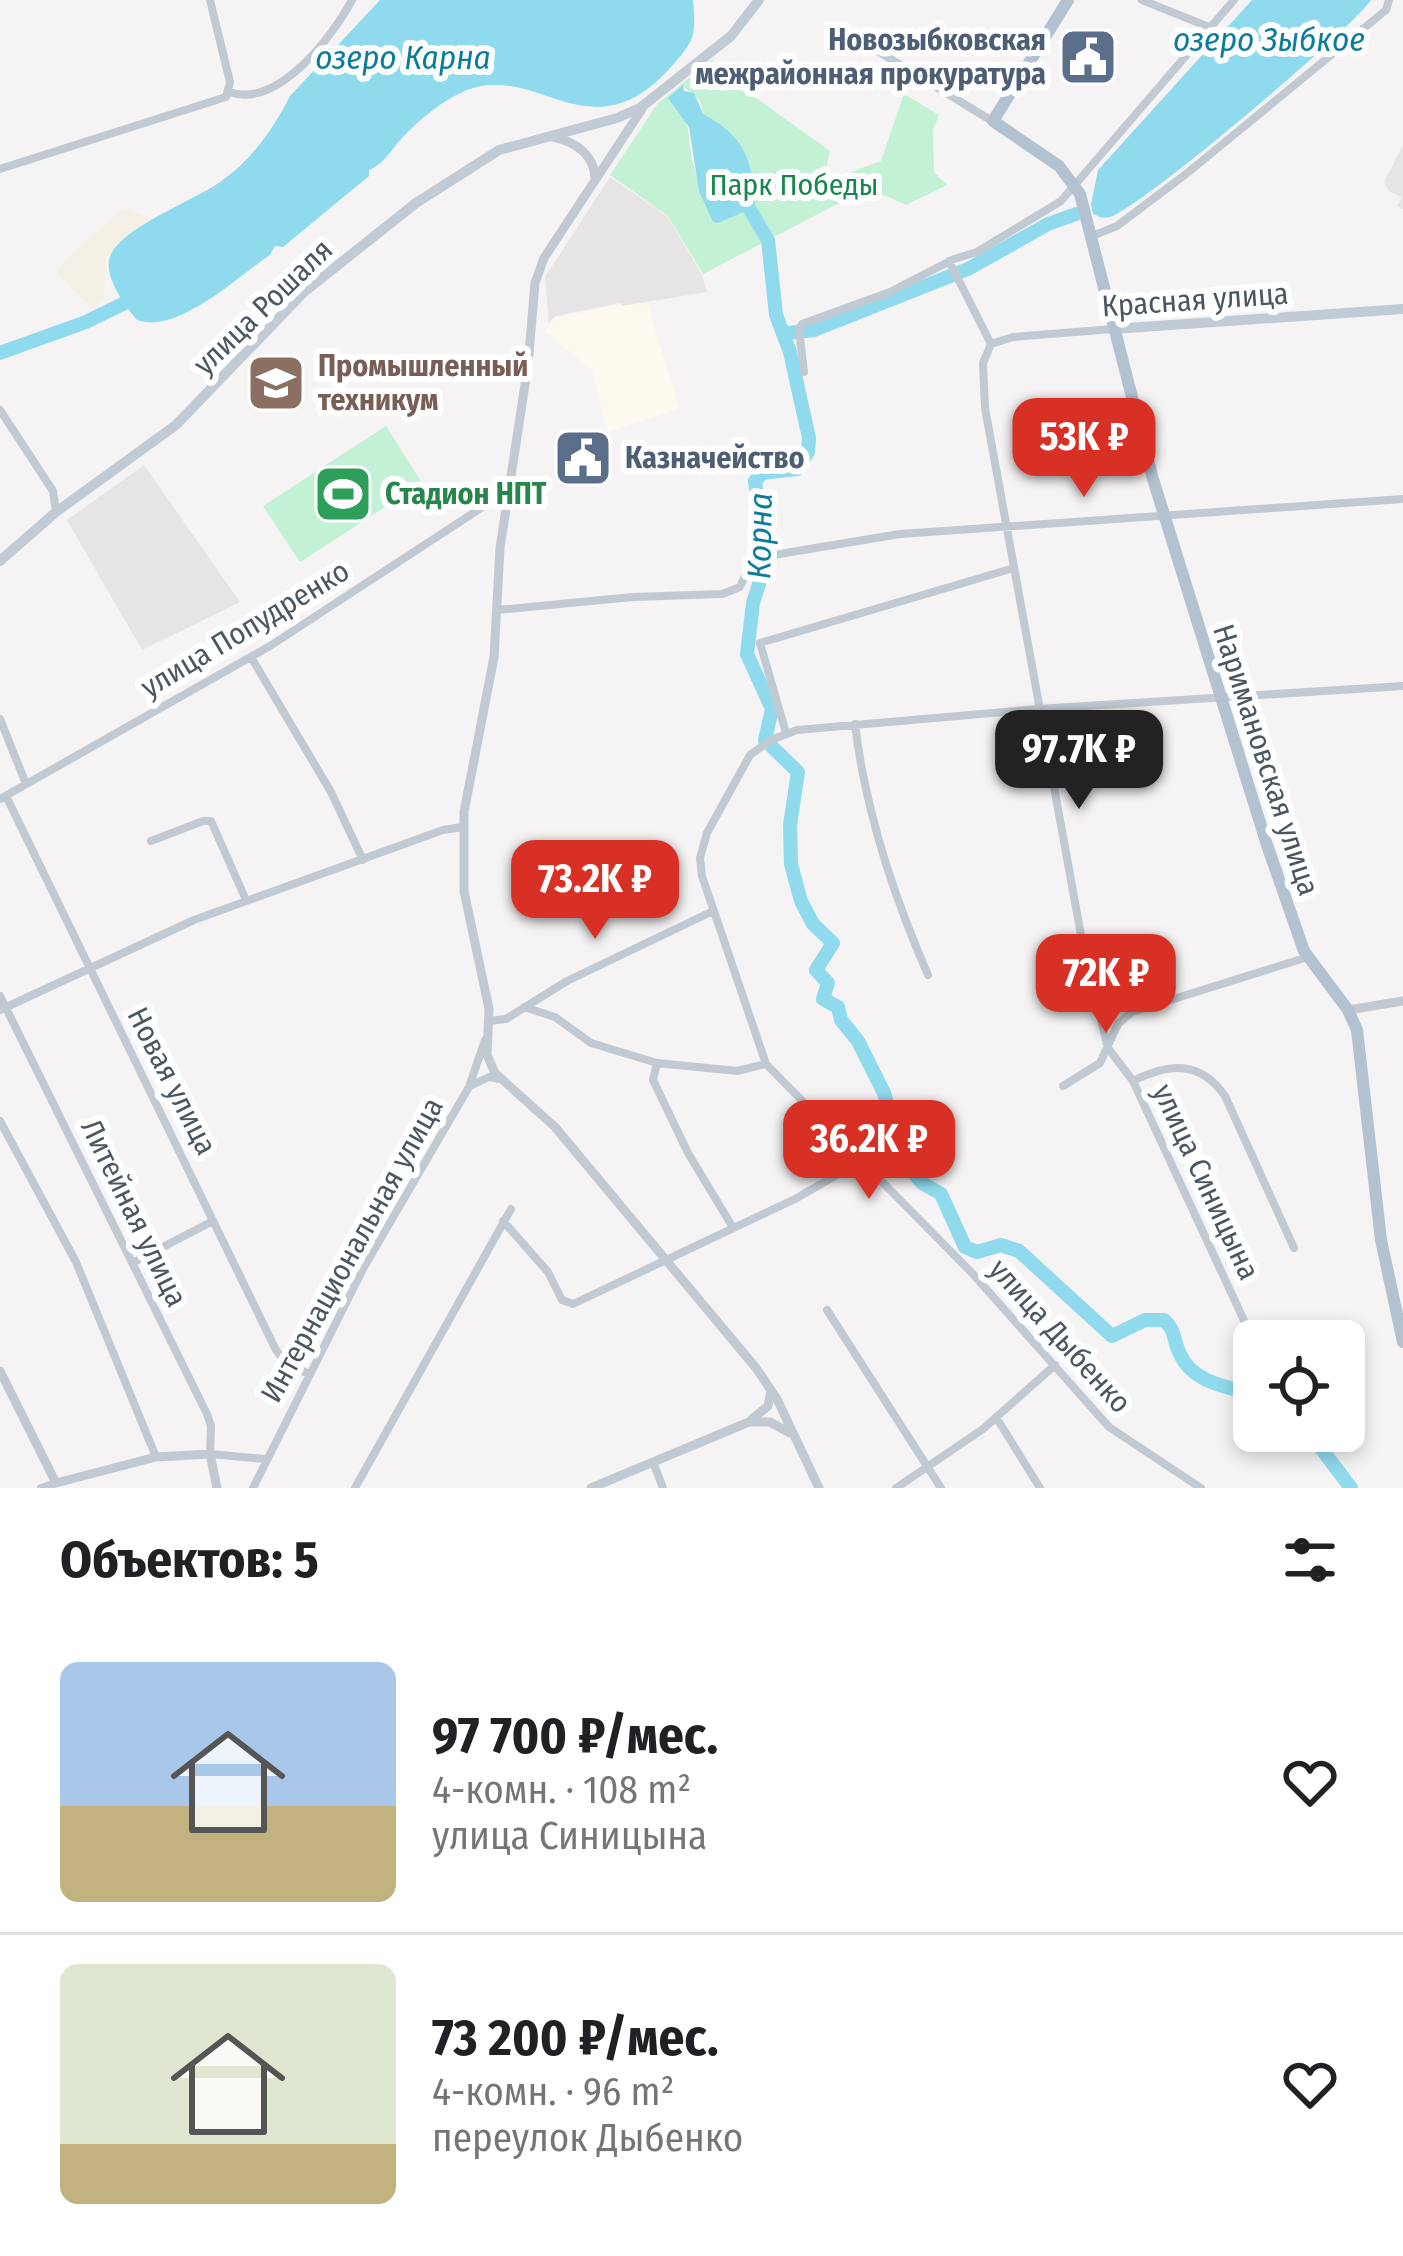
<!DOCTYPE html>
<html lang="ru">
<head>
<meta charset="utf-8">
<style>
  :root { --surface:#fff; --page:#f6f6f6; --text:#202124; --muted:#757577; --line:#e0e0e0; --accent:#d93025 }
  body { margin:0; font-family:"Fira Sans Condensed",sans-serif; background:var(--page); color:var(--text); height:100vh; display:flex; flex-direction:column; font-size:45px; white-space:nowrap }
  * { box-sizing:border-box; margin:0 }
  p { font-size:39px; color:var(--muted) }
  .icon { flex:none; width:66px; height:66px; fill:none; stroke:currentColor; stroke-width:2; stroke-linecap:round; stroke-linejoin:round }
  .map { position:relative; height:1488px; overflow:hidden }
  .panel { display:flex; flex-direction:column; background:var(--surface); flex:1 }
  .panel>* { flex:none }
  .buttons { position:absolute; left:1233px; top:1320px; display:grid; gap:24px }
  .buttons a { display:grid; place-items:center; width:132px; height:132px; border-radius:18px; background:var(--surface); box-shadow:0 6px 18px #0003; font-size:60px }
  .price { position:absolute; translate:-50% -102px; padding:0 27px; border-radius:24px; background:var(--accent); color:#fff; font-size:39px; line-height:78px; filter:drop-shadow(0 3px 6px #0008) }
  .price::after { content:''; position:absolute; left:50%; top:72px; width:36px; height:27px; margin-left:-18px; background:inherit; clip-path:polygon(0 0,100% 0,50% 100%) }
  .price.selected { background:#222; color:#fff }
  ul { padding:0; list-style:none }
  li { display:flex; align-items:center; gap:36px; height:300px; padding:0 60px }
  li+li { border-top:3px solid var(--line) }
  li span { display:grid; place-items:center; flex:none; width:336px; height:240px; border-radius:18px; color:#555 }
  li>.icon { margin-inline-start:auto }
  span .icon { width:144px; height:144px; fill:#fffc; stroke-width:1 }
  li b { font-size:51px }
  h2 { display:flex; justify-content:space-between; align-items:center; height:144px; padding:0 60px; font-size:51px }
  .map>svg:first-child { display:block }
</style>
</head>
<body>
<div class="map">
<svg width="1403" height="1488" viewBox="0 0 1403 1488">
  <rect width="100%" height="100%" fill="#f5f3f3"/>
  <path fill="#fdf9ef" d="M647 303 679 408 607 432 592 370 544 331 556 318 620 304Z"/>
  <path fill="#e6e4e5" d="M1403 145V209L1397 206 1402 197 1389 191 1384 182Z
    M610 177 668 217 702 275 707 292 622 306 620 303 555 316 549 323 545 277Z
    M144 465 240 602 142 650 67 520Z"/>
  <path fill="#c3f1d5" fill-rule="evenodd" d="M713 59V75L759 100 830 151 826 168 840 180 841 202 703 274 668 216 610 175 658 103ZM682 86 700 100 703 114C744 139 755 161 755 207L713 222 692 161Z
    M904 94 939 115 933 130 934 172 947 185 906 205 884 195 859 202 851 172 881 161Z
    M386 426 422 483 300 562 263 506Z"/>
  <path fill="#f5f0e5" d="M124 208 154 220 124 238 106 257 104 301 91 308 57 273 63 262Z"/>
  <path fill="#90daee" d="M380 0H693C696 35 695 40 672 66 590 158 538 62 467 90 441 101 421 118 402 138 391 150 384 164 369 170V176L283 247 275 246 270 255C237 277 177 335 137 320 125 306 101 273 111 254 125 226 193 201 220 182 251 161 274 128 290 96Z
    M1252 0H1371C1349 32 1143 206 1110 217 1101 219 1101 217 1093 214L1091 205 1098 170Z
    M683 85 684 91 694 93 703 114C746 137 754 163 755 207L718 223 713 222 699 191 689 127 668 98Z"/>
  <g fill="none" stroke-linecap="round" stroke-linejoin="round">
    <path stroke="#90daee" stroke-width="14" d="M741 195 768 240 776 315 790 352 809 438 808 452 797 469 762 473 755 481 767 559 753 603 747 654 772 709 765 740 798 772 790 825 791 864 801 901 813 924 833 943 816 970 828 983 823 999 838 1007 841 1020 858 1041 884 1093 903 1161 922 1183 941 1194 965 1247 977 1252 1001 1245 1019 1251 1112 1336 1145 1320H1164C1176 1330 1173 1341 1180 1354 1193 1383 1227 1387 1254 1394
      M789 333 814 330 968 269 1048 224 1076 214
      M0 353 86 322 139 296
      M1308 1431 1351 1488"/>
    <path stroke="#c1cad2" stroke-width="8" d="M1142 0 1209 27
      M876 50 992 121
      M229 92C278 109 332 37 352 0
      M0 169 226 97 230 82 210 0
      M1092 236 1117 226 1186 174 1386 10 1389 0
      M949 261 991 344 983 363 985 408 1083 946 1108 1048 1133 1081 1254 1342
      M991 344 1013 337 1113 329
      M804 372 799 329 802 324 890 292 954 259 977 252 1061 201 1234 0
      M0 410 53 491 56 512
      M773 555 900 534 1403 499
      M497 610 633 597 722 594 740 587 750 564 760 557
      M251 657 331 792 363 860
      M0 719 26 784
      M855 724C865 809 894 897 928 975
      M786 733 760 643 1014 568
      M6 796 276 1350 287 1364 309 1374
      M0 799 270 646 507 491
      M151 841 203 821H211L246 900
      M0 996 207 1414 211 1426 210 1454 265 1459
      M524 1007 555 1017 591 1043 657 1063 737 1071 766 1064
      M0 1010 194 920 443 830 463 827
      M489 1021 506 1019 567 981 713 911
      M657 1063 653 1080 688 1153 732 1226
      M1133 1081C1169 1063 1200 1060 1225 1096L1294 1248
      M470 1086 489 1077 500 1079
      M1063 1086 1100 1063 1118 1024 1132 1012 1308 957
      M0 1121 76 1262 156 1457
      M503 1221 548 1272 562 1300 573 1304 795 1199 861 1161
      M132 1263 213 1221
      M827 1310 941 1488
      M996 1417 1040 1488
      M653 1462 663 1488
      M41 1488 56 1483
      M253 1488 364 1267 469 1087 485 1040
      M355 1488 511 1209
      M896 1488 983 1429 1055 1365
      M1201 1488 1109 1427 972 1273 766 1064 702 876 700 858 707 833 750 755 771 740 797 730 1038 709 1403 686"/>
    <path stroke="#c1cad2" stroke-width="9" d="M642 109 544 258 535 283 528 365 500 548 494 657 464 812V891L489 1009 487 1055 495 1073 555 1127 756 1368 777 1399 819 1488
      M553 137C576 142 595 155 595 180
      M1348 1010 1403 1001
      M0 1371 56 1483 156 1457 210 1454 217 1488
      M752 1419 768 1406 771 1390
      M591 1488 749 1422H770L790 1433"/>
    <path stroke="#c1cbd6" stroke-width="10" d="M1113 329 1403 309
      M0 561 56 512 176 425 304 292 416 203 499 150 617 118 640 108 731 36 759 0"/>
    <path stroke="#b3c2d1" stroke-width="12" d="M1068 0 993 121 1059 166 1080 194 1153 479 1267 845 1304 951 1348 1010 1357 1030 1381 1240 1403 1342"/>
  </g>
  <defs>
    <symbol id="civic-square" viewBox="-11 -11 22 22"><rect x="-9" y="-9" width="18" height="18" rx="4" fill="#5c6f8a" stroke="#fff"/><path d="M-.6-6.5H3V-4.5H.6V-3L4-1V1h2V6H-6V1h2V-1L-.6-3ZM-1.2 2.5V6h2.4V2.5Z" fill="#fff"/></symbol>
    <symbol id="university-square" viewBox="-11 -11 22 22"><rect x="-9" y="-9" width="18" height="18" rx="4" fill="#8d6e63" stroke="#fff"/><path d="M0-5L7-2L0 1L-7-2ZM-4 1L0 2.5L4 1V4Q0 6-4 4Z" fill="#fff"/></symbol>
    <symbol id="stadium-square" viewBox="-11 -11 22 22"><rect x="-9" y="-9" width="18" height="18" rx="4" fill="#2e9e5b" stroke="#fff"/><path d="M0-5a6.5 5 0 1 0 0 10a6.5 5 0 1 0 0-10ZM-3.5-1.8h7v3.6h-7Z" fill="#fff"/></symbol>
  </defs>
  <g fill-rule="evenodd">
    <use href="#civic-square" x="1055" y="24" width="66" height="66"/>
    <use href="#university-square" x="243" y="350" width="66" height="66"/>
    <use href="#civic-square" x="550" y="425" width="66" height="66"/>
    <use href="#stadium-square" x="310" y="461" width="66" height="66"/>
  </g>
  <g text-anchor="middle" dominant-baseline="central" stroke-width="12" stroke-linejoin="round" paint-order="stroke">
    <g font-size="30" font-weight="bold" fill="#4e5e75" stroke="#fff" text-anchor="end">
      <text x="1046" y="40">Новозыбковская<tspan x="1046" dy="34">межрайонная прокуратура</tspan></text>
      <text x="625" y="458" text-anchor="start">Казначейство</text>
    </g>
    <g font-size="30" fill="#17864f" stroke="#fff">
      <text x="794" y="185">Парк Победы</text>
    </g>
    <g font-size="30" fill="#4a5661" stroke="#fff">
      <text transform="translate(1195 300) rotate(-4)">Красная улица</text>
      <text transform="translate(263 307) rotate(-44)">улица Рошаля</text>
      <text transform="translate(245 629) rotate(-31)">улица Попудренко</text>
      <text transform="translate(1266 760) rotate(72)">Наримановская улица</text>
      <text transform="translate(172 1081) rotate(63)">Новая улица</text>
      <text transform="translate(1206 1182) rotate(65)">улица Синицына</text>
      <text transform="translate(134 1213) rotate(64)">Литейная улица</text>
      <text transform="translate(352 1250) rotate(-61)">Интернациональная улица</text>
      <text transform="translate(1060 1336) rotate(48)">улица Дыбенко</text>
    </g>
    <g font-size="30" font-weight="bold" fill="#785e54" stroke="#fff" text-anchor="start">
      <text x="318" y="366">Промышленный<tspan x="318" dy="34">техникум</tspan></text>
    </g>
    <g font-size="30" font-weight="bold" fill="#27864d" stroke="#fff" text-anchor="start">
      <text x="385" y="494">Стадион НПТ</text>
    </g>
    <g font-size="33" font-style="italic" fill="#0c7c9b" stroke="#fff">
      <text x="1269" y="40">озеро Зыбкое</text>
      <text x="403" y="58">озеро Карна</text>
      <text transform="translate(760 536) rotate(-89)">Корна</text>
    </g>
  </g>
</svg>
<div class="buttons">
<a><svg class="icon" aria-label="locate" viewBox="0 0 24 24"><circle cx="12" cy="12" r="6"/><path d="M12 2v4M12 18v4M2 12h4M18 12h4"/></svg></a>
</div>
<b class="price" style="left:1084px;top:500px">53K ₽</b>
<b class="price selected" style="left:1079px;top:812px">97.7K ₽</b>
<b class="price" style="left:595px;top:942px">73.2K ₽</b>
<b class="price" style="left:1106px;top:1036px">72K ₽</b>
<b class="price" style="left:869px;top:1202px">36.2K ₽</b>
</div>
<section class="panel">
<h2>Объектов: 5<svg class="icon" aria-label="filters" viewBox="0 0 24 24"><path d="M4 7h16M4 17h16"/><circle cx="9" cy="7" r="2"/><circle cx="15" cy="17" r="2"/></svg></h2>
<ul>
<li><span style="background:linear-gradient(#a9c7e8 60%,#c2b280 0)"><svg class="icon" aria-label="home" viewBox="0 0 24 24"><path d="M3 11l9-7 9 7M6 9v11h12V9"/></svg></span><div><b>97 700 ₽/мес.</b><p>4-комн. · 108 m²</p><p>улица Синицына</p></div><svg class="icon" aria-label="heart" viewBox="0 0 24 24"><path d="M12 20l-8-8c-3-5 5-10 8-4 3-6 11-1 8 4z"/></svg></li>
<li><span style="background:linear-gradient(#dfe7d0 75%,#c2b280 0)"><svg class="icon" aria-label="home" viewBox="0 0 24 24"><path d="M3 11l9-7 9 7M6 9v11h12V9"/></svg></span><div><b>73 200 ₽/мес.</b><p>4-комн. · 96 m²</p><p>переулок Дыбенко</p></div><svg class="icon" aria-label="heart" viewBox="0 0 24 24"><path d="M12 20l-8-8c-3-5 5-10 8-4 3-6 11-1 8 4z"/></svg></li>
</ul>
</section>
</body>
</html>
